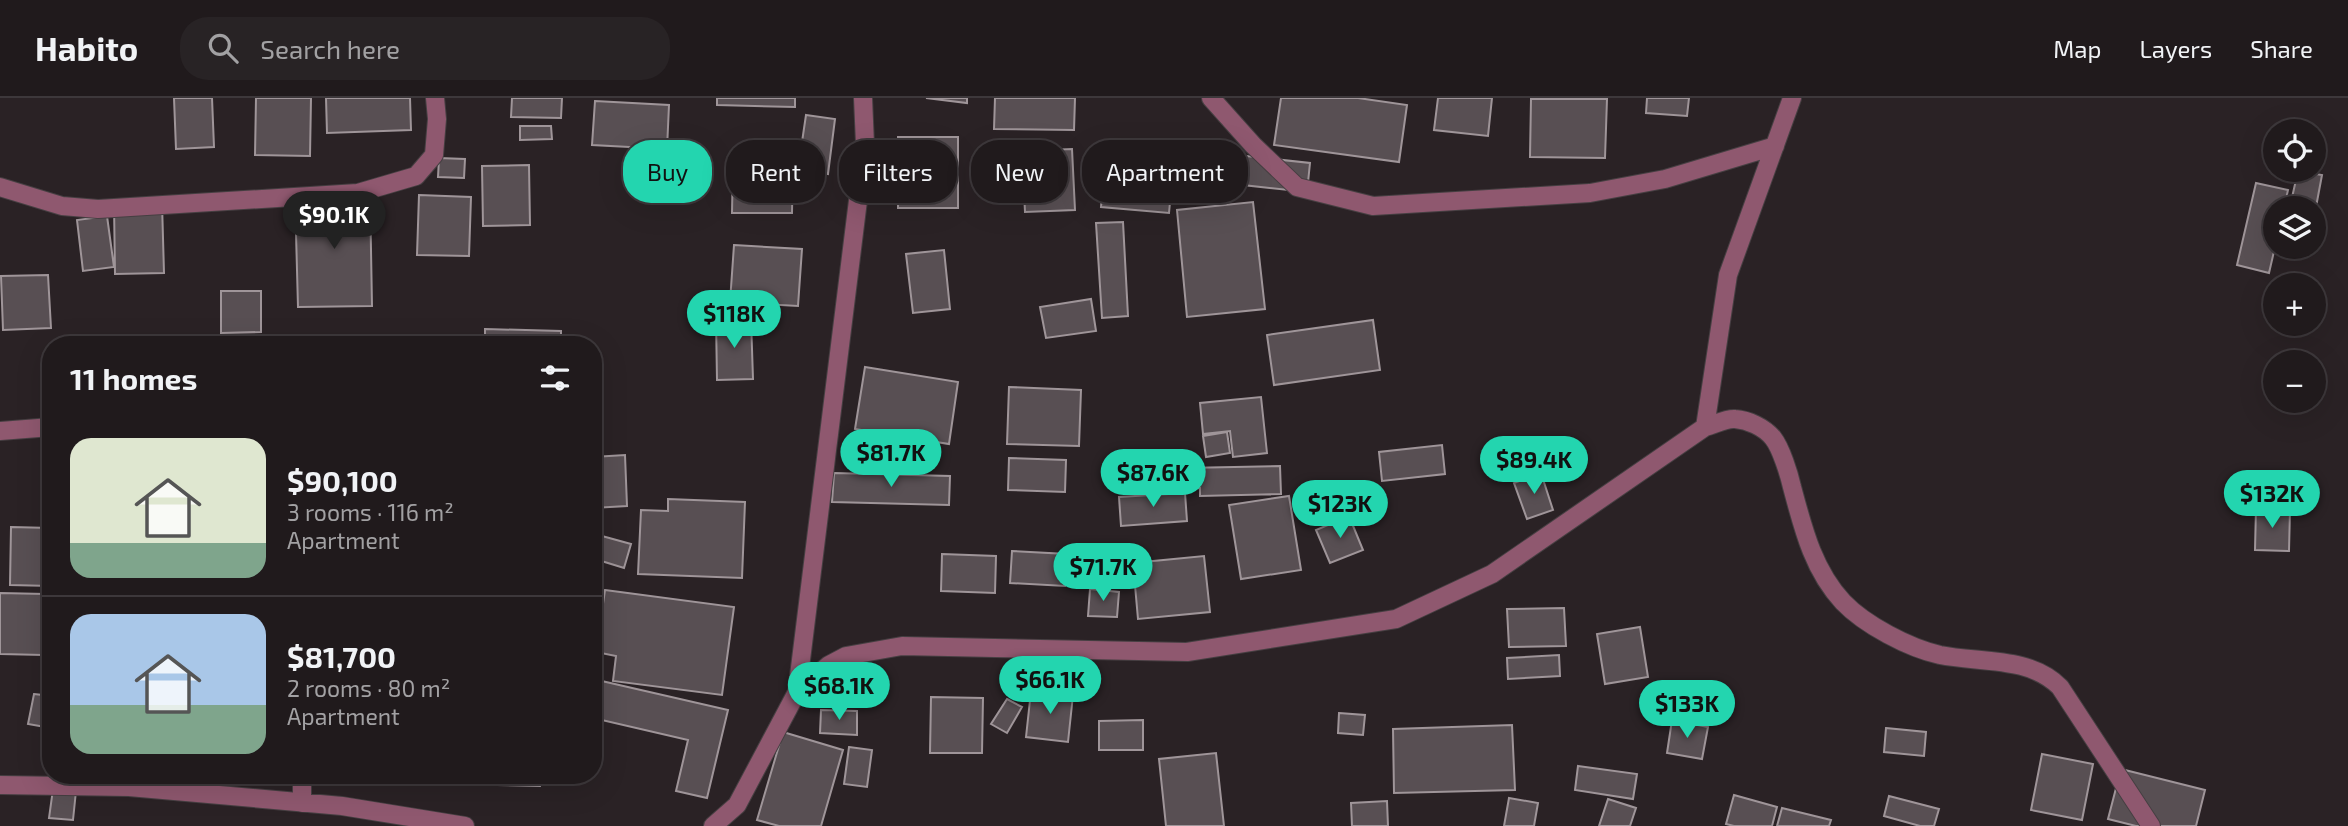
<!DOCTYPE html>
<html lang="en">
<head>
<meta charset="utf-8">
<style>
  :root { --surface:#201a1c; --page:#282325; --text:#f1f3f6; --muted:#a2a1a3; --line:#3d383b; --accent:#23d5af }
  body { margin:0; font-family:"Exo 2",sans-serif; background:var(--page); color:var(--text); height:100vh; display:flex; flex-direction:column; font-size:26px; white-space:nowrap }
  * { box-sizing:border-box; margin:0 }
  p { font-size:23px; color:var(--muted) }
  .icon { flex:none; width:38px; height:38px; fill:none; stroke:currentColor; stroke-width:2; stroke-linecap:round; stroke-linejoin:round }
  .map { position:relative; flex:1; overflow:hidden }
  .details { position:absolute; left:42px; top:238px; width:560px; height:448px; display:flex; flex-direction:column; background:var(--surface); border-radius:28px; box-shadow:0 7px 28px #0002,0 0 0 2px var(--line) }
  .details>* { flex:none }
  .hud { position:absolute; left:623px; top:42px; width:665px; height:63px; display:flex; gap:14px }
  .fabs { position:absolute; left:2263px; top:21px; display:grid; gap:14px }
  .fabs a { display:grid; place-items:center; width:63px; height:63px; border-radius:50%; background:var(--surface); box-shadow:0 7px 28px #0002,0 0 0 2px var(--line); font-size:35px }
  .price { position:absolute; translate:-50% -60px; padding:0 16px; border-radius:24px; background:var(--accent); color:#111; font-size:23px; line-height:46px; filter:drop-shadow(0 2px 4px #0008) }
  .price::after { content:''; position:absolute; left:50%; top:42px; width:21px; height:16px; margin-left:-10px; background:inherit; clip-path:polygon(0 0,100% 0,50% 100%) }
  .price.current { background:#222; color:#fff }
  ul { padding:0; list-style:none }
  li { display:flex; align-items:center; gap:21px; height:175px; padding:0 28px }
  li+li { border-top:2px solid var(--line) }
  li span { display:grid; place-items:center; flex:none; width:196px; height:140px; border-radius:21px; color:#555 }
  li>.icon { margin-inline-start:auto }
  span .icon { width:84px; height:84px; fill:#fffc; stroke-width:1 }
  li b { font-size:30px }
  h2 { display:flex; justify-content:space-between; align-items:center; height:84px; padding:0 28px; font-size:30px }
  .tag { padding:0 24px; border-radius:28px; background:var(--surface); box-shadow:0 7px 28px #0002,0 0 0 2px var(--line); font-size:24px; line-height:63px }
  .tag.current { background:var(--accent); color:#111 }
  header { display:flex; align-items:center; gap:42px; box-sizing:border-box; height:98px; padding:0 35px; background:var(--surface); border-bottom:2px solid var(--line) }
  header strong { font-size:33px }
  nav { display:flex; gap:38px; margin-inline-start:auto; font-size:24px }
  .search { width:490px; height:63px; background:var(--page); display:flex; align-items:center; gap:18px; box-sizing:border-box; padding:0 24px; border-radius:28px; color:var(--muted); font-size:26px }
  .map>svg:first-child { display:block }
</style>
</head>
<body>
<header>
<strong>Habito</strong>
<div class="search"><svg class="icon" aria-label="search" viewBox="0 0 24 24"><circle cx="10" cy="10" r="6"/><path d="M15 15l6 6"/></svg>Search here</div>
<nav><a>Map</a><a>Layers</a><a>Share</a></nav>
</header>
<div class="map">
<svg width="2348" height="728" viewBox="0 0 2348 728">
  <rect width="100%" height="100%" fill="#2a2225"/>
  <path fill="#584f53" stroke="#9f9599" stroke-width="2" d="M174 0H212L214 49 176 51Z
    M256 0H311L310 58 255 57Z
    M326 0H410L411 32 327 35Z
    M512 0H562L561 20 511 19Z
    M717 0H795V9L717 7Z
    M926 0H967V5Z
    M995 0H1075L1074 32 994 31Z
    M1281 0H1358L1407 7 1399 64 1274 47Z
    M1438 0H1492L1488 38 1434 32Z
    M1647 0H1689L1687 18 1646 15Z
    M1531 1H1607L1605 60 1530 59Z
    M595 3 669 7 667 51 592 47Z
    M806 17 835 21 828 76 798 71Z
    M520 28H551L552 41 520 42Z
    M898 39H958V110H898Z
    M1106 44 1175 50 1169 115 1101 109Z
    M1072 51 1075 112 1025 114 1022 53Z
    M1246 58 1310 65 1307 94 1243 87Z
    M439 60 465 61 464 80 438 79Z
    M733 61 793 62 792 115H732Z
    M529 67 530 127 483 128 482 68Z
    M2298 73 2322 77 2316 109 2291 104Z
    M2256 85 2288 92 2284 110H2275V149L2269 175 2237 167Z
    M370 96 372 208 298 209 295 98Z
    M419 97 471 99 469 158 417 157Z
    M1253 104 1265 211 1187 219 1177 112Z
    M162 105 164 175 115 176 114 106Z
    M107 118 114 169 83 173 77 122Z
    M1123 124 1128 218 1102 220 1096 125Z
    M734 147 802 151 798 208 730 204Z
    M944 152 950 211 913 215 906 156Z
    M48 177 51 230 3 232 1 178Z
    M221 193H261V234L221 235Z
    M1091 201 1096 233 1046 240 1040 209Z
    M751 221 753 281 717 282 716 222Z
    M1373 222 1380 272 1274 287 1267 237Z
    M485 231 561 233V247H485Z
    M865 269 958 284 949 346 855 331Z
    M1009 289 1081 292 1079 348 1007 346Z
    M1261 299 1267 355 1233 359 1230 333 1203 336 1200 305Z
    M1227 334 1230 355 1206 359 1203 338Z
    M1442 347 1445 376 1382 383 1379 354Z
    M625 357 627 408 593 410V359Z
    M1009 360 1066 362 1065 394 1008 392Z
    M1280 368 1281 396 1200 398V390L1185 391 1184 370Z
    M834 375 950 378 949 407 832 404Z
    M1541 375 1553 412 1527 421 1514 385Z
    M1185 395 1187 423 1121 428 1119 399Z
    M1289 398 1301 472 1241 481 1229 407Z
    M668 401 745 404 742 480 638 476 641 412 668 413Z
    M2256 410 2290 411 2289 453 2255 452Z
    M1349 418 1363 452 1330 465 1316 432Z
    M11 429 51 430V488L10 487Z
    M602 438 631 446 624 470 595 461Z
    M1012 453 1067 456 1065 488 1010 485Z
    M942 456 996 458 995 495 941 493Z
    M1204 458 1210 514 1138 521 1133 465Z
    M1090 491 1119 494 1117 519 1088 518Z
    M605 492 734 509 722 597 613 583 616 558 596 554Z
    M0 495 45 496 43 557 0 556Z
    M1564 510 1566 548 1509 549 1507 511Z
    M1640 529 1648 579 1605 586 1597 536Z
    M1559 557 1560 578 1508 581 1507 560Z
    M593 581 728 612 707 700 676 693 688 642 593 620Z
    M1031 593 1073 597 1068 644 1026 639Z
    M1676 594 1705 598 1702 623 1673 619Z
    M34 596 51 598V630L28 626Z
    M931 599 983 600 982 655H930Z
    M1007 601 1022 609 1007 635 991 626Z
    M821 612 857 613V637L820 635Z
    M1339 615 1365 617 1363 637 1338 635Z
    M1143 622V652H1099V623Z
    M1672 622 1708 629 1702 661 1667 655Z
    M1512 627 1515 692 1394 695 1393 631Z
    M1886 630 1926 634 1924 658 1884 654Z
    M783 634 843 652 821 728H779L757 722Z
    M849 649 872 652 867 689 844 686Z
    M1216 655 1224 728H1166L1159 661Z
    M2042 656 2093 666 2082 722 2031 712Z
    M1578 668 1637 676 1633 701 1575 692Z
    M2121 671 2205 692 2196 728H2136L2108 721Z
    M498 677H541L540 688 498 687Z
    M53 691 76 693 73 722 49 720Z
    M1734 697 1777 709 1772 728H1734L1726 726Z
    M1889 698 1939 711 1934 728H1920L1884 718Z
    M1509 700 1538 705 1534 728H1504Z
    M1608 701 1636 710 1630 728H1599Z
    M1387 703 1388 728H1352L1351 705Z
    M1782 710 1831 722 1829 728H1777Z"/>
  <g fill="none" stroke-linecap="round" stroke-linejoin="round">
    <defs>
      <path id="street" d="M1211 0 1253 47 1297 89 1373 108 1590 95 1665 81 1775 48
        M0 89 62 108 98 111 358 95 416 78 434 57 437 21 435 0
        M1705 329 1728 177 1792 0
        M0 333 51 329
        M797 594 865 46 863 0
        M302 677V705
        M0 687 129 689 342 708 465 728
        M713 728 737 707 797 594 829 567 846 558 902 548 1187 554 1396 521 1492 476 1705 329C1714 327 1726 320 1735 321 1748 322 1764 329 1773 340 1781 350 1789 376 1792 389 1803 430 1813 472 1843 504 1865 527 1909 550 1940 557 1980 565 2029 558 2060 589L2151 728"/>
    </defs>
    <use href="#street" stroke="#463f42" stroke-width="20"/>
    <use href="#street" stroke="#8f586f" stroke-width="18"/>
  </g>
</svg>
<div class="fabs">
<a><svg class="icon" aria-label="locate" viewBox="0 0 24 24"><circle cx="12" cy="12" r="6"/><path d="M12 2v4M12 18v4M2 12h4M18 12h4"/></svg></a>
<a><svg class="icon" aria-label="layers" viewBox="0 0 24 24"><path d="M12 4l9 5-9 5-9-5zM3 14l9 5 9-5"/></svg></a>
<a>+</a>
<a>−</a>
</div>
<b class="price current" style="left:334px;top:153px">$90.1K</b>
<b class="price" style="left:734px;top:252px">$118K</b>
<b class="price" style="left:891px;top:391px">$81.7K</b>
<b class="price" style="left:1534px;top:398px">$89.4K</b>
<b class="price" style="left:1153px;top:411px">$87.6K</b>
<b class="price" style="left:2272px;top:432px">$132K</b>
<b class="price" style="left:1340px;top:442px">$123K</b>
<b class="price" style="left:1103px;top:505px">$71.7K</b>
<b class="price" style="left:1050px;top:618px">$66.1K</b>
<b class="price" style="left:839px;top:624px">$68.1K</b>
<b class="price" style="left:1687px;top:642px">$133K</b>
<div class="hud">
<a class="tag current">Buy</a>
<a class="tag">Rent</a>
<a class="tag">Filters</a>
<a class="tag">New</a>
<a class="tag">Apartment</a>
</div>
<section class="details">
<h2>11 homes<svg class="icon" aria-label="filters" viewBox="0 0 24 24"><path d="M4 7h16M4 17h16"/><circle cx="9" cy="7" r="2"/><circle cx="15" cy="17" r="2"/></svg></h2>
<ul>
<li><span style="background:linear-gradient(#dfe7d0 75%,#7fa58c 0)"><svg class="icon" aria-label="home" viewBox="0 0 24 24"><path d="M3 11l9-7 9 7M6 9v11h12V9"/></svg></span><div><b>$90,100</b><p>3 rooms · 116 m²</p><p>Apartment</p></div></li>
<li><span style="background:linear-gradient(#a9c7e8 65%,#7fa58c 0)"><svg class="icon" aria-label="home" viewBox="0 0 24 24"><path d="M3 11l9-7 9 7M6 9v11h12V9"/></svg></span><div><b>$81,700</b><p>2 rooms · 80 m²</p><p>Apartment</p></div></li>
</ul>
</section>
</div>
</body>
</html>
